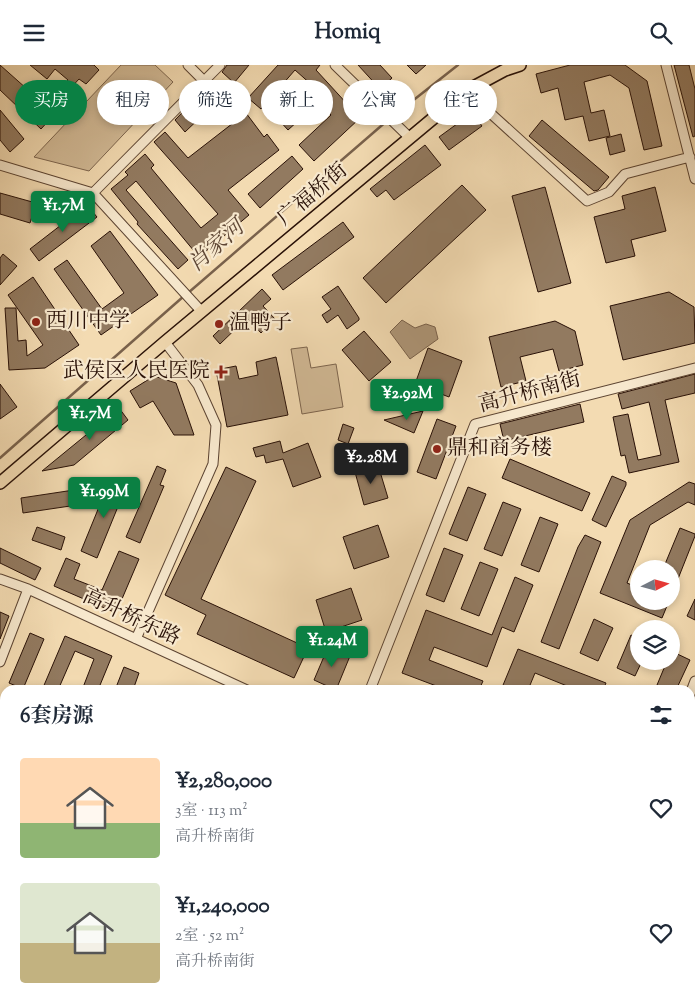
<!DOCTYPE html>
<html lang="zh">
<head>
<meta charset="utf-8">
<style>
  :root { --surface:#fff; --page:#f2f2f3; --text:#1f2937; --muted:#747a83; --accent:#0b8043 }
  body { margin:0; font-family:"Sorts Mill Goudy","Noto Serif SC",serif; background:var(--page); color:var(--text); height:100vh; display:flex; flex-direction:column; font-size:19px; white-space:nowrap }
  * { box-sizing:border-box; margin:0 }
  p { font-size:16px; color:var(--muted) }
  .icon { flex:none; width:28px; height:28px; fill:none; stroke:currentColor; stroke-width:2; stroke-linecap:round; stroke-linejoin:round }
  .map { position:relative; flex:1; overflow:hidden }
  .details { position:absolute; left:0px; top:620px; width:695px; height:320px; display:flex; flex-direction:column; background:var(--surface); border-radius:15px 15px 0 0; box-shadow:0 2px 8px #0003 }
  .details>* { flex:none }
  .guide { position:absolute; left:15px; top:15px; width:665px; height:45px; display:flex; gap:10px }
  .needle { width:32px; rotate:84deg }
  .buttons { position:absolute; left:630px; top:495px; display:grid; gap:10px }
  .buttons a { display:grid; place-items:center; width:50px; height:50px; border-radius:50%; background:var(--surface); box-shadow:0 2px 8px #0003; font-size:25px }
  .price { position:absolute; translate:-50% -42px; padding:0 11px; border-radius:5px; background:var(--accent); color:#fff; font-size:16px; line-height:32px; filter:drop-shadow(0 1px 2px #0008) }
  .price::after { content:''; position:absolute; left:50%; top:30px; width:15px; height:11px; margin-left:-8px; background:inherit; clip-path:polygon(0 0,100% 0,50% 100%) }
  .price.current { background:#222; color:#fff }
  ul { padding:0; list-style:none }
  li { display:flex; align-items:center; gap:15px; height:125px; padding:0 20px }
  li span { display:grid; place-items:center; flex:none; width:140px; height:100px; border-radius:5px; color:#555 }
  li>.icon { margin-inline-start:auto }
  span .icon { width:60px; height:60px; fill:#fffc; stroke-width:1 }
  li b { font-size:21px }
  h2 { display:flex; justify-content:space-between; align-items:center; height:60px; padding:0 20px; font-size:21px }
  .chip { padding:0 18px; border-radius:22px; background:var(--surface); box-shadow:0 2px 8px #0003; font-size:18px; line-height:45px }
  .chip.current { background:var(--accent); color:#fff }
  header { display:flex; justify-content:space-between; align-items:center; height:65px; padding:0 20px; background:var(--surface); font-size:22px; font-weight:700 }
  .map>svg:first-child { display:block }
</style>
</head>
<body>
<header><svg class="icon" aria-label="menu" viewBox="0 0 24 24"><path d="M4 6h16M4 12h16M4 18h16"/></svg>Homiq<svg class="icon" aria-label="search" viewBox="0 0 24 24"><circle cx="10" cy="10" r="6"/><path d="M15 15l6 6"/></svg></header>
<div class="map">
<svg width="695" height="940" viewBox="0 0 695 940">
  <rect width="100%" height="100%" fill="#f3dbb2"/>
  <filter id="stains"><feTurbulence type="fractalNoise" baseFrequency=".004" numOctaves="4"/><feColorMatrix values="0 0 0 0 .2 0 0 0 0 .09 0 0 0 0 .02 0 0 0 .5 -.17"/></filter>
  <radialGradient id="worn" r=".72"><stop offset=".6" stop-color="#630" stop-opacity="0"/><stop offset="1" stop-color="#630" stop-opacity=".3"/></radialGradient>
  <path fill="#d1b995" stroke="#7d654e" d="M121 0H155L173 17 89 106 34 92Z
    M307 282 311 303 336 299 343 342 302 349 291 284Z
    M130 935H201L199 940H128Z"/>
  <path fill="#ae9678" stroke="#79614b" d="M402 255 415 263 426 259 435 262 438 274 410 294 390 267Z"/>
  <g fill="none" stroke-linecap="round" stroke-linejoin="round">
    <path stroke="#79614b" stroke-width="2.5" d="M392 52 458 0
      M188 228 388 55
      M0 393 184 231"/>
  </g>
  <path fill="#927a60" stroke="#291107" d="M0 0 45 40 68 15 55 4 47 14 30 0H94L99 5 86 19 79 14 68 26 72 30 41 64 0 25Z
    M227 0H249L234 18 222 7Z
    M278 0H320L316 5 360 53 314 96 299 80 331 50 319 37 288 65 278 54 313 21 295 5 261 44 248 33Z
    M358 0H380L392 13 380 24Z
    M407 0H426L416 9Z
    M570 0H625L647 16 662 81 644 85 629 23 610 10 584 17 591 48 604 45 610 71 589 76 583 51 565 55 558 23 541 28 536 9Z
    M674 0H689L695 24V71L693 72Z
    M205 24 228 45 216 58 205 48 185 67 175 55Z
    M0 45 24 74 10 87 0 75Z
    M246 48 264 72 267 69 279 85 228 125 249 150 199 192 136 116 126 125 188 195 178 204 137 159 138 157 111 124 128 110 125 107 145 89 154 100 151 103 201 163 218 149 154 77 165 67 188 93Z
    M472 48 482 61 449 85 439 72Z
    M542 55 609 112 598 125 594 126 529 71Z
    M621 69 625 86 610 90 606 73Z
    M425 80 441 100 394 135 386 125 377 132 370 124Z
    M292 91 303 104 260 143 248 129Z
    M462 120 486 145 386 238 363 213Z
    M545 122 571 218 538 227 512 131Z
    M655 122 666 166 631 175 635 191 606 198 594 152 625 144 622 131Z
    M0 128 36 138 30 158 0 149Z
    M87 140 97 152 39 196 30 184Z
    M343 157 354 172 283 225 272 210Z
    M110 166 158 230 101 270 54 204 67 195 102 244 124 228 91 181Z
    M3 189 17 201 0 220V193Z
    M33 212 79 280 45 303 9 305 5 243H16L18 276 26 275 27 291 43 280 8 230Z
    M338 221 359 253V255L347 264 338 250 327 258 322 250 331 244 322 232Z
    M262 224 271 234 263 241 275 254 261 268 247 253 220 279 213 271Z
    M669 227 694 242 695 278 623 295 610 241Z
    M555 256 575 266 583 300 559 306 553 284 520 292 526 316 501 322 489 272Z
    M364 266 391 297 369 316 342 285Z
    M428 283 462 296 449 332 415 319Z
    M276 292 288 350 227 362 216 305 236 301 239 314 258 310 256 297Z
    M695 309V328L665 335 679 397 629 408 625 390 621 391 613 352 628 349 638 395 661 390 649 337 622 344 618 329Z
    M154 311 176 318 194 370H174L153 336 140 343 130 326Z
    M0 319 17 342 0 354Z
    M580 339 584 357 504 376 500 359Z
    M119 343 128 355 74 400 42 406Z
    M423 346 414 368 384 355Z
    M437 354 456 361 436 414 417 407Z
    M343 359 354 363 348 379 338 375Z
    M280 376 283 388 308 378 321 412 293 422 283 394 266 398 264 390 256 392 253 383Z
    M510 394 590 428 582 446 502 413Z
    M378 400 388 433 364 440 355 407Z
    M157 401 166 405 160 420 164 421 140 478 126 472Z
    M226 402 256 416 201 534 308 583 294 613 197 569 206 550 165 530Z
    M612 411 626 417V420L606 462 592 455Z
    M110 415 126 422 97 493 81 486Z
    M689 417 695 419V440L688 437 650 460 627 518 639 523V536H669L662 553 600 528 630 455Z
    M468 422 486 429 467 476 449 469Z
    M74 425 77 440 23 448 21 433Z
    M503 437 521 444 502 491 484 484Z
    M540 452 558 459 539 507 521 500Z
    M378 460 389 492 354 504 343 472Z
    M37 462 65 472 61 485 32 475Z
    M680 463 695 469V471L672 529 671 504H663Z
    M585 470 601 477 559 584 541 577 578 482Z
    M0 483 41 503 35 515 0 498Z
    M444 483 463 490 444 537 426 530Z
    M119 486 139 494 116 548 54 521 66 493 80 499 74 514 102 525Z
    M480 497 498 504 479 551 461 544Z
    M515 512 533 520 514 567 502 562 487 602 434 582 429 595 483 616 479 625H447L402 608 426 545 492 570Z
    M351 523 362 555 326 567 316 535Z
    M695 534V555L687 551Z
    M0 547 9 551 0 574Z
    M594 554 613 563 598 596 580 588Z
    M30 568 44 574 23 624 9 618Z
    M631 570 639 573V596H642L635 611 617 603Z
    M65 571 112 591 98 625H82L94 594 75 586 58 625H42Z
    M328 582 350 591 336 625 314 615Z
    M518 584 606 618 603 625H577L535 608 528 625H501Z
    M671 586 690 595 676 625H669L657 620 667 596H671Z
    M124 602 139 608 133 625H115Z"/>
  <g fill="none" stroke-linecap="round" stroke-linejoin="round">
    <defs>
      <path id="minor" d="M188 0 204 16
        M335 0 410 73
        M666 0 695 114
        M466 26 587 136 609 127 625 109 690 92
        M0 100 93 128
        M93 128 220 0
        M93 128 202 247
        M0 514 28 524 247 625
        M136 574 213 399 216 360 198 320 165 277
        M0 597 28 524
        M370 625 475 359 695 303
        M690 629 695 616
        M0 642 5 644
        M0 799 5 801
        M690 826 695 828
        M0 892 5 880
        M0 903 5 905
        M85 935 98 940
        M293 935 305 940
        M239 940 241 935
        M399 940 401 935
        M568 940 570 935"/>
      <path id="major" d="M0 418 165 277 466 26 505 5 520 0"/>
    </defs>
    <use href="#minor" stroke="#5c4432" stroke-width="11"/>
    <use href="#major" stroke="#291107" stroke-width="14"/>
    <use href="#minor" stroke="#f7e8cd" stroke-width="9"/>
    <use href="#major" stroke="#f3dbb2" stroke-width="11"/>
  </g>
  <g fill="#8f2418" stroke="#f7e8cd" stroke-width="2">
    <circle cx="36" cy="257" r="5"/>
    <circle cx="219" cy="259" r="5"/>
    <path d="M218.5 299.5h5v5h5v5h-5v5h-5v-5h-5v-5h5z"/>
    <circle cx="437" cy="384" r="5"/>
  </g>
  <g text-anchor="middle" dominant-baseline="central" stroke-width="4.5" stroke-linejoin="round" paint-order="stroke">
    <g font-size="21" fill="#291107" stroke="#f7e8cd">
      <text transform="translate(313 130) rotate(-40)">广福桥街</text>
      <text transform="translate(530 328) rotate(-15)">高升桥南街</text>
      <text transform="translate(131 553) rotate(25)">高升桥东路</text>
    </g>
    <g font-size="21" fill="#291107" stroke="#f7e8cd" text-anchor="start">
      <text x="46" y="257">西川中学</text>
      <text x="229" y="259">温鸭子</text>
      <text x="210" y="307" text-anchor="end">武侯区人民医院</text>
      <text x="447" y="384">鼎和商务楼</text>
    </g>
    <g font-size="22" font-style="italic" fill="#5e4634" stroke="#f7e8cd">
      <text transform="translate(217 182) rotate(-41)">肖家河</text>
    </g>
  </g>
  <rect width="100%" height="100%" filter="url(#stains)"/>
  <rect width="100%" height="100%" fill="url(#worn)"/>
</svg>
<div class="buttons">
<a><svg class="needle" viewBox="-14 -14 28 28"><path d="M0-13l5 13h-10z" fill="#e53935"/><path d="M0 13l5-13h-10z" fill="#747a83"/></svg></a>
<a><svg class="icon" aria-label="layers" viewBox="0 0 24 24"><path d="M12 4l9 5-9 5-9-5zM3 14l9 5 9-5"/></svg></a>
</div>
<b class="price" style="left:63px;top:168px">¥1.7M</b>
<b class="price" style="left:407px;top:356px">¥2.92M</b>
<b class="price" style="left:90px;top:376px">¥1.7M</b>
<b class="price current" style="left:371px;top:420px">¥2.28M</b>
<b class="price" style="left:104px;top:454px">¥1.99M</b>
<b class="price" style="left:332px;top:603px">¥1.24M</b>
<div class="guide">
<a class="chip current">买房</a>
<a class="chip">租房</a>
<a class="chip">筛选</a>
<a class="chip">新上</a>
<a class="chip">公寓</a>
<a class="chip">住宅</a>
</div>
<section class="details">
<h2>6套房源<svg class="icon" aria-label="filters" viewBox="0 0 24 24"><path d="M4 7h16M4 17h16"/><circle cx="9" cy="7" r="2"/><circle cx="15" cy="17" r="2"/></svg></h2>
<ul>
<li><span style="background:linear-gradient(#ffd9b3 65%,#8fb573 0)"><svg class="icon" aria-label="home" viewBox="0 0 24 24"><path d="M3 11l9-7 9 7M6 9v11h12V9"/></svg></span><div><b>¥2,280,000</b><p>3室 · 113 m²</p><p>高升桥南街</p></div><svg class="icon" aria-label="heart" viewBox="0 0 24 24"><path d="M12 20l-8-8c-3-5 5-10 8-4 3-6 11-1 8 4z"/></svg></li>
<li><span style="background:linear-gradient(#dfe7d0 60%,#c2b280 0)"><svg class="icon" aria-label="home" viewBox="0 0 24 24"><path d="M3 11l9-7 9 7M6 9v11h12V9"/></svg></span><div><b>¥1,240,000</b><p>2室 · 52 m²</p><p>高升桥南街</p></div><svg class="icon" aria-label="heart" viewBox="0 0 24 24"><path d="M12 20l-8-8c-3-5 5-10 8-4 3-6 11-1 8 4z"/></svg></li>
</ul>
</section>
</div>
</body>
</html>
